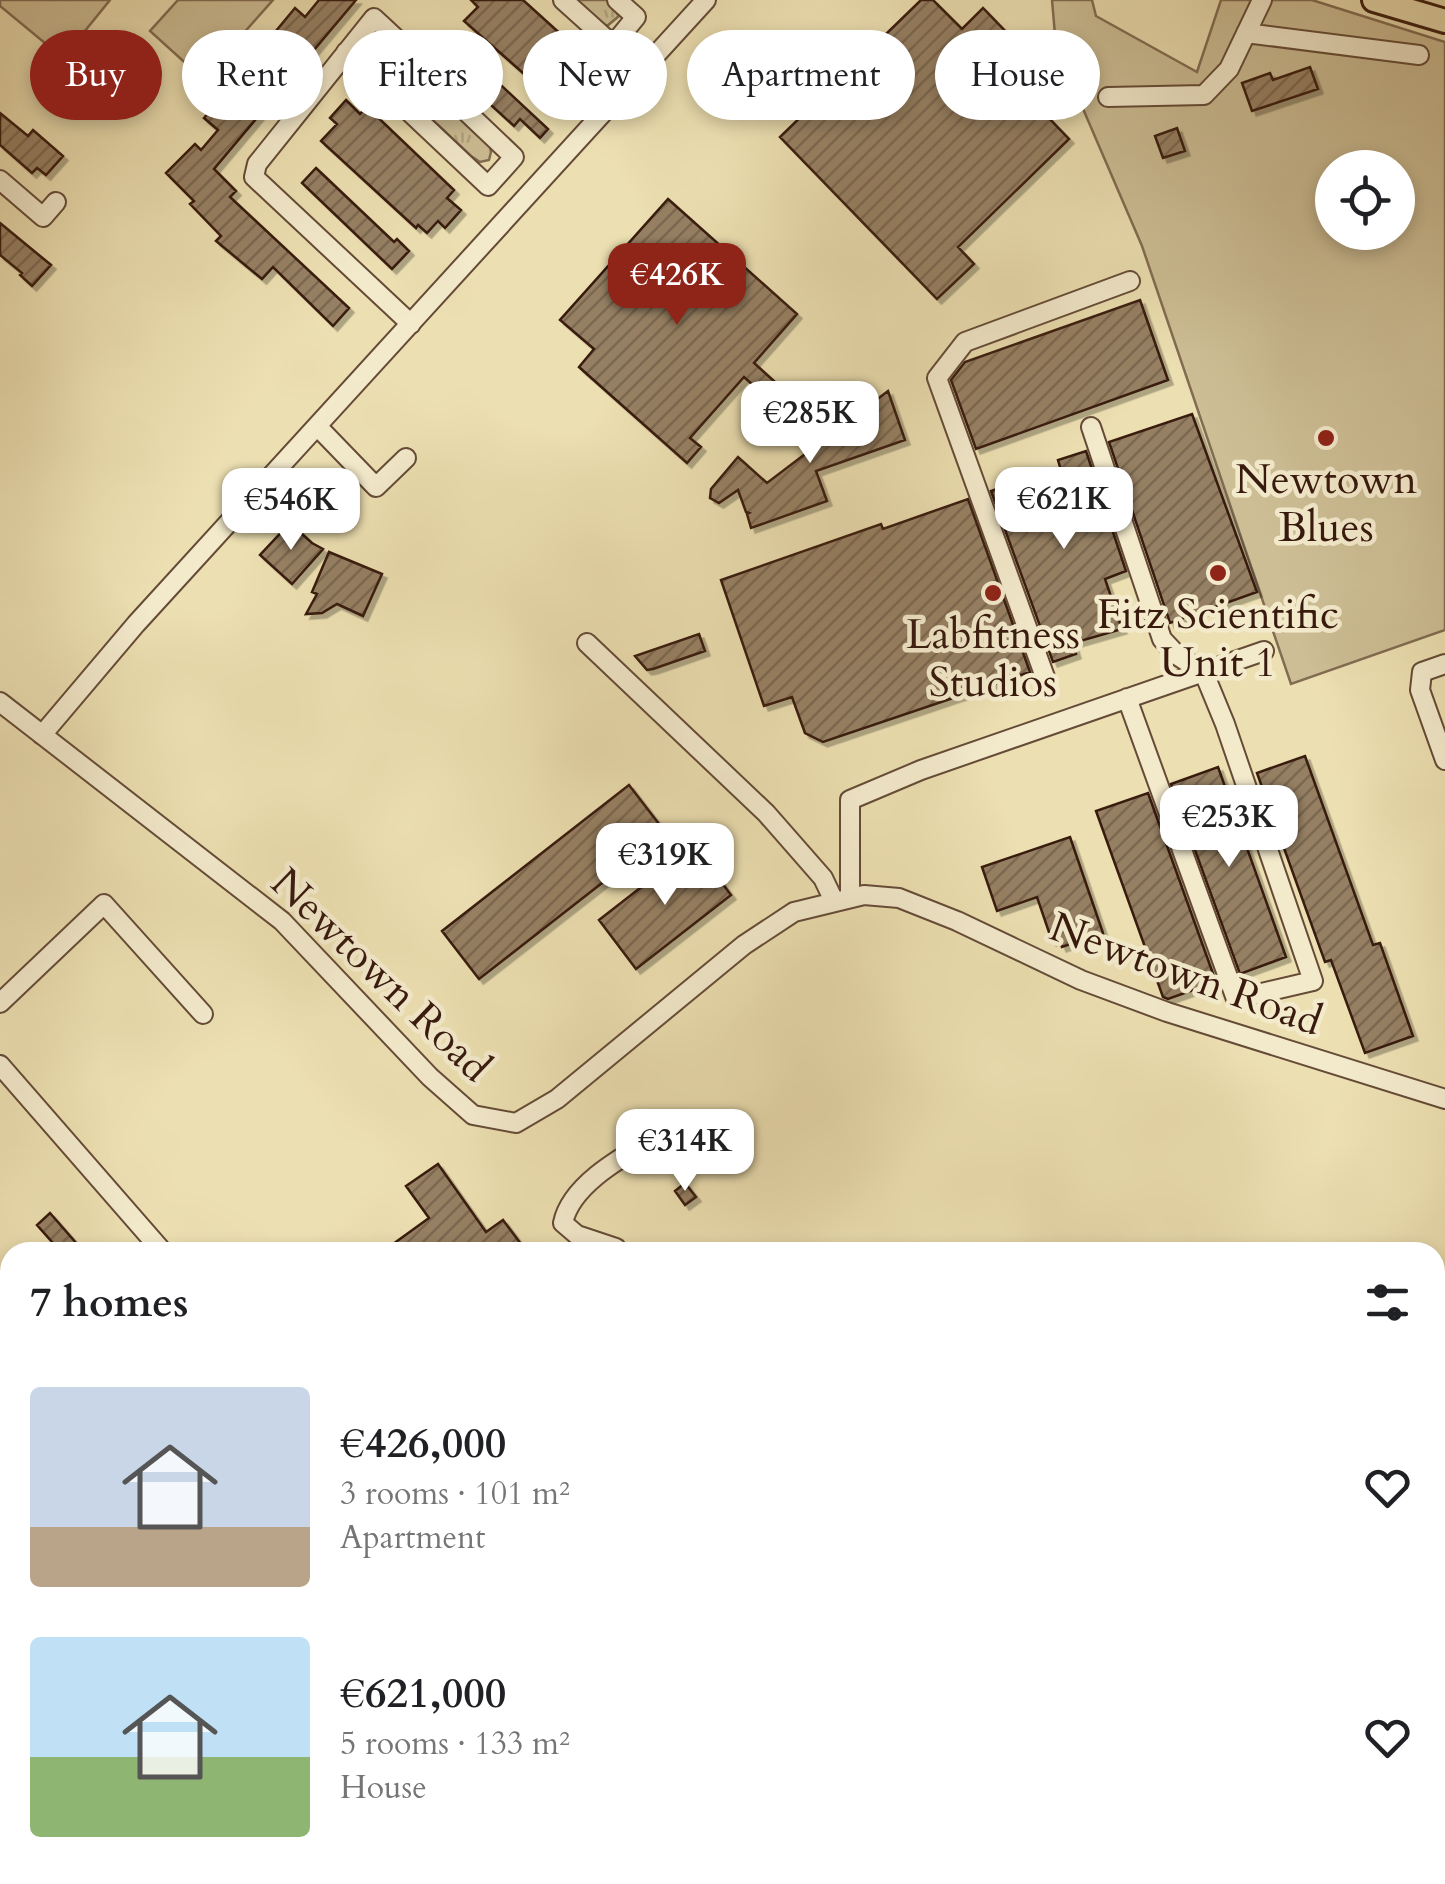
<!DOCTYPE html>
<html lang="en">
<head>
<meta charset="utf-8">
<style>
  :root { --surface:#fff; --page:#f2f2f2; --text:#202124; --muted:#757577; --accent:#8f2418 }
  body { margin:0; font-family:Cardo,serif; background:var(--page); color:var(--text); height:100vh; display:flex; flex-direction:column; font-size:38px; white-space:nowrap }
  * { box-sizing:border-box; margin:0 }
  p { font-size:32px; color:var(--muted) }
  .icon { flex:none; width:55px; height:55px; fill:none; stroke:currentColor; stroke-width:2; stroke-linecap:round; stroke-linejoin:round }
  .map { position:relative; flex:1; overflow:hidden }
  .drawer { position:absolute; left:0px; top:1242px; width:1445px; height:642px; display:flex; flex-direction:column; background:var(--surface); border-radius:30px 30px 0 0; box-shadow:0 5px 15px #0003 }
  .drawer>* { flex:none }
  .guide { position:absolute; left:30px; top:30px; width:1385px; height:90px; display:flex; gap:20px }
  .tools { position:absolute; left:1315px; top:150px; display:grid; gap:20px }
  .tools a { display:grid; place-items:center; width:100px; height:100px; border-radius:50%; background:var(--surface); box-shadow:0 5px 15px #0003; font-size:50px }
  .price { position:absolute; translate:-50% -85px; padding:0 22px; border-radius:20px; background:#fff; color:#222; font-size:32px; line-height:65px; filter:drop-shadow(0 2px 5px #0008) }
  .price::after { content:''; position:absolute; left:50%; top:60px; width:30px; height:22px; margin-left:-15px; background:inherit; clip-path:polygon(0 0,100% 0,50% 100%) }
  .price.current { background:var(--accent); color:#fff }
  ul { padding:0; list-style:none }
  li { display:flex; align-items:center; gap:30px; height:250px; padding:0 30px }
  li span { display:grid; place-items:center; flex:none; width:280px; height:200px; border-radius:10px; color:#555 }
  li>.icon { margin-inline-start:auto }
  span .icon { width:120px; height:120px; fill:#fffc; stroke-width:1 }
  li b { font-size:42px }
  h2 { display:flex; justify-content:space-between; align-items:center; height:120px; padding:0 30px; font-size:42px }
  .tag { padding:0 35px; border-radius:45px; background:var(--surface); box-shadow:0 5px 15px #0003; font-size:35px; line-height:90px }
  .tag.current { background:var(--accent); color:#fff }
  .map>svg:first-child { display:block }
</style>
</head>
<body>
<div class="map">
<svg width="1445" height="1884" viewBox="0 0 1445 1884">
  <defs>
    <pattern id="grass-tufts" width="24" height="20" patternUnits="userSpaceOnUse" patternTransform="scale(2.5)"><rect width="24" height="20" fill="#cdbe95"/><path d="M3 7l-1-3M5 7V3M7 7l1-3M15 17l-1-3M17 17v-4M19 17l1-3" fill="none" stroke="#b1a37f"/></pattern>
    <pattern id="building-hatch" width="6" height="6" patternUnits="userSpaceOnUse" patternTransform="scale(2.5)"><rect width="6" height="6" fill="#968063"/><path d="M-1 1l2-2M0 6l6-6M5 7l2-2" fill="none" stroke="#7b6850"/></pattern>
    <filter id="shadow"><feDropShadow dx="4.5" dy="4.5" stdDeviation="0" flood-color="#0004"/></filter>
  </defs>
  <rect width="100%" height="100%" fill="#ecdfb1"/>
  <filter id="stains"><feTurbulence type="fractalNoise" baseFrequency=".002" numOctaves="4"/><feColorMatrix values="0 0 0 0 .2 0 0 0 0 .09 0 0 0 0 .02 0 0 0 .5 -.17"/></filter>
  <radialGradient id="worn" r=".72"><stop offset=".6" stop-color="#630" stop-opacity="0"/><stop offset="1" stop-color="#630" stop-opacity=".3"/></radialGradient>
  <path fill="url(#grass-tufts)" stroke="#826c52" stroke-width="2.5" d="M573 0H607L619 16 607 26 598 23Z
    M410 77H419L489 142 491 152 489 160 480 162 471 156 405 94V81Z"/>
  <path fill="#cdbe95" stroke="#826c52" stroke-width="2.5" fill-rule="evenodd" d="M0 0H110L63 58 0 6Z
    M178 0H273L203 79 150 31Z
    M1052 0H1092L1096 16 1197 72 1221 0H1312L1445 42V630L1291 684 1142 246 1056 46ZM1332 168H1398V232H1332Z"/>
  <path fill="#af9c7a" stroke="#7f684f" stroke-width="2.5" d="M0 1478 10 1491V1875H287L289 1878 280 1884H3L0 1880Z"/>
  <path fill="url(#building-hatch)" stroke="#381a0e" stroke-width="2.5" filter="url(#shadow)" d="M319 0H356L214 169 236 191 230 197 349 308 333 326 273 267 262 279 216 241 221 236 190 204 194 201 166 173 195 144 201 150 218 130 204 118 295 8 305 17Z
    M471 0H523L576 48 569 57 586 72 570 89 561 81 548 95 464 21 478 7Z
    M921 0H933L962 29 983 8 1038 65 1017 85 1069 139 958 247 974 264 937 299 780 137Z
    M460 47 548 129 540 138 520 119 514 126 445 63Z
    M1310 67 1318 89 1252 111 1242 83 1270 73 1273 80Z
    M346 100 360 114 367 107 454 190 447 198 461 210 445 228 438 221 427 233 418 225 416 228 321 141 337 124 330 118Z
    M0 113 28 136 33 130 63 156 46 175 37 168 32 173 0 145Z
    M1177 128 1185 151 1163 158 1155 136Z
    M316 168 394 242 397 239 409 251 392 269 302 183Z
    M668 199 797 314 754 363 785 391 774 404 744 377 690 438 701 447 687 463 579 367 594 349 560 320Z
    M0 223 51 265 32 286 20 275 22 273 0 255Z
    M1140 300 1168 380 976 449 951 380 965 362Z
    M888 391 905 440 816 471 827 501 751 528 747 514 749 513 746 512 738 490 719 503 710 498 711 489 738 457 767 483Z
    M1192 414 1257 592 1170 623 1109 442Z
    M1086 451 1126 571 1105 579 1122 629 1073 643 1076 654 1053 662 991 491 1060 467 1058 460Z
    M968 499 1030 672 823 742 805 733 792 697 764 706 721 580 881 524 883 529Z
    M290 523 312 543 323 549 292 584 260 555Z
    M329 552 382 574 363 616 337 604 322 613 306 614 317 594 312 592Z
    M699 634 705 651 653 669 647 670 635 656Z
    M1305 756 1373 945 1380 943 1413 1036 1365 1053 1331 960 1325 962 1257 773Z
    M1218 767 1286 957 1240 974 1171 784Z
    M629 785 666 833 479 979 442 931Z
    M1148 793 1216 982 1168 999 1163 997 1096 811Z
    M1070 837 1103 933 1062 947 1059 939 1052 941 1037 897 997 911 982 867Z
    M694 846 731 895 636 969 599 920Z
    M438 1164 486 1232 503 1220 527 1252H382L429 1218 406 1186Z
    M685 1183 696 1197 685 1205 675 1191Z
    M50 1213 84 1252H61L37 1225Z"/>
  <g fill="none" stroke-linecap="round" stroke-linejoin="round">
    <defs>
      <path id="minor" d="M563 0 613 45 636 17 617 0
        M1246 33 1419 55
        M402 44 374 18 257 164 254 177 411 324
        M346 52 488 186 514 157 413 61 387 91
        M1108 97 1204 95 1229 69 1262 0
        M0 180 43 217 56 202
        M317 426 376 487 406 458
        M1091 427 1162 639 1178 656 1204 673 1225 724 1313 981 1236 999 1127 698
        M587 643 766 813 823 878 834 901
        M1445 664 1422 672 1420 690 1445 760
        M1045 677 937 378 965 342 1130 281
        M0 702 282 921 430 1077 473 1115 516 1123 557 1099 744 945 794 912 864 895 899 898 957 921 1081 980 1167 1012 1445 1099
        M42 735 136 624 706 0
        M850 898V800L921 770 1264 651
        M0 1003 104 904 203 1014
        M0 1065 163 1252
        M618 1252 616 1248 577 1235 563 1223C572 1179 638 1149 674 1126
        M435 1875 443 1884
        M626 1875 630 1884
        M1013 1884V1875"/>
      <path id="major" d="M1374 0 1445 21
        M0 1425 10 1435
        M361 1875 366 1884"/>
    </defs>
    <use href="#minor" stroke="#654b37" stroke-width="22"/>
    <use href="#major" stroke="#381a0e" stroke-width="28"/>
    <use href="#minor" stroke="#f3eacc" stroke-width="18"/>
    <use href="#major" stroke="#ecdfb1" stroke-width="22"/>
  </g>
  <g fill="#8f2418" stroke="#f3eacc" stroke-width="4">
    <circle cx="1326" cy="438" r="10"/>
    <circle cx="1218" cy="573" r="10"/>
    <circle cx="993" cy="593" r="10"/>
  </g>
  <g text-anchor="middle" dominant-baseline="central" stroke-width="9" stroke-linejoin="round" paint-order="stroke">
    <g font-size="42" fill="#381a0e" stroke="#f3eacc">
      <text x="1326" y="479">Newtown<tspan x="1326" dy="48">Blues</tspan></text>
      <text x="1218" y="614">Fitz Scientific<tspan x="1218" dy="48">Unit 1</tspan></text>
      <text x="993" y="634">Labfitness<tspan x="993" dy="48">Studios</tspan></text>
    </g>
    <g font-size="42" fill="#381a0e" stroke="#f3eacc">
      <text transform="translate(1186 974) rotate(20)">Newtown Road</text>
      <text transform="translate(381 975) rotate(44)">Newtown Road</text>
    </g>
  </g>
  <rect width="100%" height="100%" filter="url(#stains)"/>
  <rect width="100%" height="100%" fill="url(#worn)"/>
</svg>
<div class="tools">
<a><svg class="icon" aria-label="locate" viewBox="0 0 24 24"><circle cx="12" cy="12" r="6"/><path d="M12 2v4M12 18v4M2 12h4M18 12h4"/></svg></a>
</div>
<b class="price current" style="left:677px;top:328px">€426K</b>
<b class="price" style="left:810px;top:466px">€285K</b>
<b class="price" style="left:1064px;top:552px">€621K</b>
<b class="price" style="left:291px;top:553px">€546K</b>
<b class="price" style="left:1229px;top:870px">€253K</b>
<b class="price" style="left:665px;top:908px">€319K</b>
<b class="price" style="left:685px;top:1194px">€314K</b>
<div class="guide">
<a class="tag current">Buy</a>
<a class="tag">Rent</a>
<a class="tag">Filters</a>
<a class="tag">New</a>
<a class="tag">Apartment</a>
<a class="tag">House</a>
</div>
<section class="drawer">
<h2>7 homes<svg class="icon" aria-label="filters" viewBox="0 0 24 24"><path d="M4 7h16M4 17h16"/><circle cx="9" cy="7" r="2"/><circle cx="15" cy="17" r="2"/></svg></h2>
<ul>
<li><span style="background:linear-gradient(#c9d6e8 70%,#b9a48a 0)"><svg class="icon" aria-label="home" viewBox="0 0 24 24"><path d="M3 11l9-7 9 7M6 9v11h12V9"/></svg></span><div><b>€426,000</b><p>3 rooms · 101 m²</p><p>Apartment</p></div><svg class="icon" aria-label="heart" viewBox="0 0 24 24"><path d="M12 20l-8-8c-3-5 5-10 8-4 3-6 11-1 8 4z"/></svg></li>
<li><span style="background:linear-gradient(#bfe0f5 60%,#8fb573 0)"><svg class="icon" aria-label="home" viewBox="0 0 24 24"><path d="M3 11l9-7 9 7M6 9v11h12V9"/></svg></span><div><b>€621,000</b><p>5 rooms · 133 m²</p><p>House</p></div><svg class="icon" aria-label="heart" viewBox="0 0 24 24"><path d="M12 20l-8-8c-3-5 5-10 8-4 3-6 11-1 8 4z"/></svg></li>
</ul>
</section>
</div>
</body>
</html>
